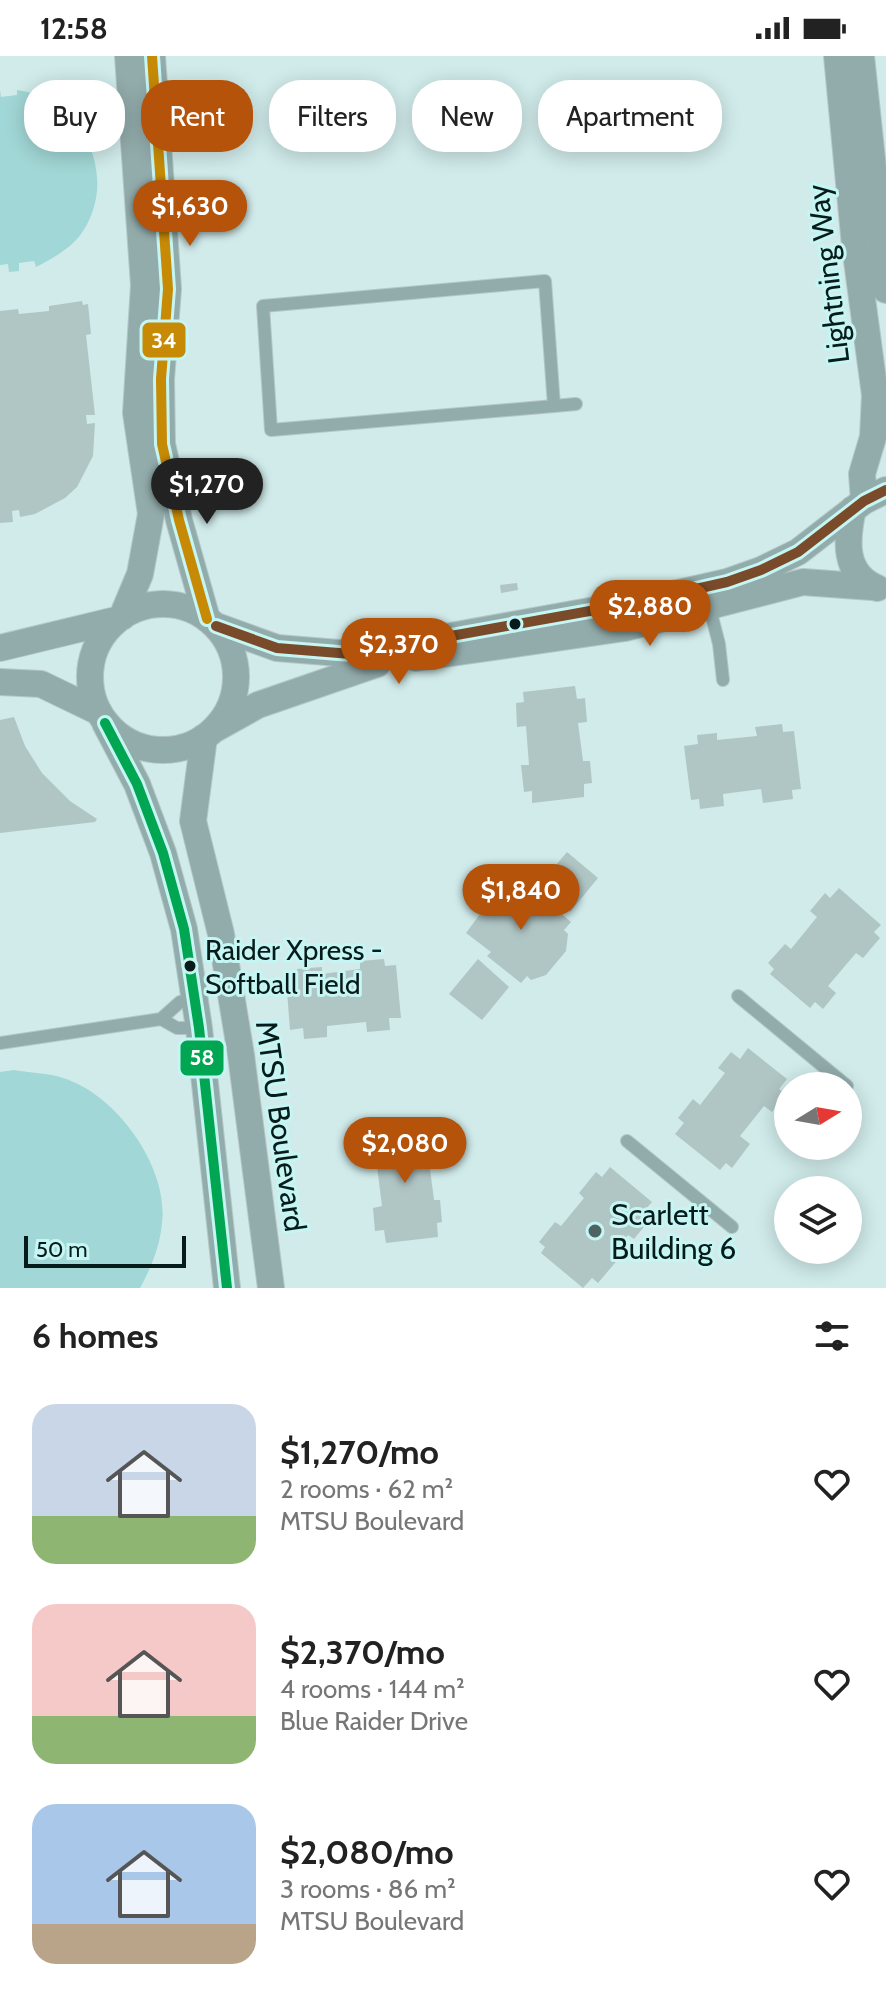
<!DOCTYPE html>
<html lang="en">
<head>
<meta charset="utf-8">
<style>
  :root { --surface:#fff; --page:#f6f6f6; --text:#222; --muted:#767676; --accent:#b45309 }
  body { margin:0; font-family:Cabin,sans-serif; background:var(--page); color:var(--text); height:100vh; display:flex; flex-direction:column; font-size:30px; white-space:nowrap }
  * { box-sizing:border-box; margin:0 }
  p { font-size:26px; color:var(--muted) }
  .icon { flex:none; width:44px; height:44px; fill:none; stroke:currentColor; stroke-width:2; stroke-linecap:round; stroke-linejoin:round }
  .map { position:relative; height:1232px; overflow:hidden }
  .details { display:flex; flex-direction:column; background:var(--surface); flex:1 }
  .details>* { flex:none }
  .hud { position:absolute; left:24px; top:24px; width:838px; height:72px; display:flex; gap:16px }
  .needle { width:52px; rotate:79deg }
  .buttons { position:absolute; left:774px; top:1016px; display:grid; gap:16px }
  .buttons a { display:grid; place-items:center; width:88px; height:88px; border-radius:50%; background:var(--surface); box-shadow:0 4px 20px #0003; font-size:40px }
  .scale { position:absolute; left:24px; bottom:20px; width:162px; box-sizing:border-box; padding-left:8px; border:4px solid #081b1b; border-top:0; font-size:22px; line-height:28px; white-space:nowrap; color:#081b1b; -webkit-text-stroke:6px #c5f6f4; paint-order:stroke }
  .price { position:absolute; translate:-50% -68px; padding:0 18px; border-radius:28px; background:var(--accent); color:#fff; font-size:26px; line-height:52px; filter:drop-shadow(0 2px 4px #0008) }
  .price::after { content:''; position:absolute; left:50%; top:48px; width:24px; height:18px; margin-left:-12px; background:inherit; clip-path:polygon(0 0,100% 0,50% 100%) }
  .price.selected { background:#222; color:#fff }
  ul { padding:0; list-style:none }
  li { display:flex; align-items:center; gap:24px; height:200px; padding:0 32px }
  li span { display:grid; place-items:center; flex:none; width:224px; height:160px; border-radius:24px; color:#555 }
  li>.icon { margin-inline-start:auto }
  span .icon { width:96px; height:96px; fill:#fffc; stroke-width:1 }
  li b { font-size:34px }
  h2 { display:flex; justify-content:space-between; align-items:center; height:96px; padding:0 32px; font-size:34px }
  .pill { padding:0 28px; border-radius:32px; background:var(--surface); box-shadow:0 4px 20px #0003; font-size:28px; line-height:72px }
  .pill.selected { background:var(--accent); color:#fff }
  .status { display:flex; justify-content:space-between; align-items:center; height:56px; padding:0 40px; background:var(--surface); direction:ltr }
  .status svg { height:22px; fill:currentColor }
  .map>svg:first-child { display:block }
</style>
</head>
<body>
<div class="status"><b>12:58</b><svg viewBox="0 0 49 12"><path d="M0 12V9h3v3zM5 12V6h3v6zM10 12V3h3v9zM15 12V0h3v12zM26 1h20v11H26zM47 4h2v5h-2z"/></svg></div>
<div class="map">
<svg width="886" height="1232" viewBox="0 0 886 1232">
  <rect width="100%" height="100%" fill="#d0ebea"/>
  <path fill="#a1d7d6" d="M0 34 1 41 17 39V34C83 42 121 122 81 178 70 193 53 202 36 211L34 205 19 207V215L9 216 8 208 0 209Z
    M14 1014C30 1017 48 1017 63 1022 116 1038 169 1111 162 1167 160 1190 151 1212 140 1232H0V1016Z"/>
  <path fill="#b0c6c5" d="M82 245 83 249 88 248 91 278 86 279 95 359H86L87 368 95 367 93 400 77 431 65 442 35 458 20 461 19 454 12 455 13 466 0 467V255L18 253 19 258 49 255V250Z
    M517 527 518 534 501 537 500 529Z
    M575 630 577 643 585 642 587 666 578 667 583 705H590L592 727 584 728V741L532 747V735L524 736 521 709H529L526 670 517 671 516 647 524 646 523 636Z
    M14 661 25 690 42 717 70 745 97 763 95 766 0 777V664Z
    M782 668 783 676 794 675 801 733 792 734 793 743 763 747 761 733 723 738 724 750 700 753 699 743 691 744 684 690 698 688 697 679 717 677V684L757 680 755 671Z
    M567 796 598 822 570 856 539 829Z
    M508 823 534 843 538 837 571 866 564 874 568 878 566 895 546 919 531 924 527 920 521 927 487 900 491 896 466 877 480 858 474 853 488 835 495 841Z
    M839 832 881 869 874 876 880 882 863 902 856 897 828 930 836 937 823 953 815 946 810 952 770 918 774 913 768 907 785 888 791 893 817 861 810 855 825 837 830 842Z
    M384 903 385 910 396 909 401 962H389L390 974 367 976 366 966 327 970V981L304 983 303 972 290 974 286 922 297 921V913L322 911V918L360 913V905Z
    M478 903 509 931 482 964 449 938Z
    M748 992 787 1023 779 1033 786 1038 772 1056 764 1050 740 1080 750 1088 732 1112 726 1107 720 1114 675 1078 684 1067 678 1062 693 1043 700 1049 711 1035 725 1017 718 1012 731 996 740 1003Z
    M425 1070 427 1083 434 1082 437 1104 429 1105 434 1144H440L442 1166 437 1167 438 1181 386 1187 384 1174 375 1175 373 1152 382 1150 377 1110 370 1111 368 1089 374 1088 372 1076Z
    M610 1111 652 1146 645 1154 652 1161 634 1183 628 1179 614 1196 620 1201 598 1227 592 1222 583 1232 541 1197 545 1191 539 1186 555 1166 561 1170 584 1142 579 1137 596 1116 602 1121Z"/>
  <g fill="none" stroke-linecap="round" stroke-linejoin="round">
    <defs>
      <path id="lane" d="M554 350 545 225 263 250 271 374 554 350 576 348
        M710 553 719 588 723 624
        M738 940 847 1030
        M194 942 180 946 161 963 177 972H199
        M0 987 161 963
        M627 1085 732 1171"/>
      <path id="street" d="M152 0 168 233 161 323 162 388 179 464 207 563
        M837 0 855 190 875 339 873 381 862 418 864 445
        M861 0 886 234
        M853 453C846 484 843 518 877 532
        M90 621a73 73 0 1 1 146 0a73 73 0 1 1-146 0Z
        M122 561 140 518 151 458 136 357 144 229 128 0
        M216 570 277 592 351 598 634 547 727 526 761 514 798 496 864 445 886 434
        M0 592 116 564
        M416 602 625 572 803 526 872 531
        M0 626 41 628 99 656
        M105 667 137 728 163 797 184 873 199 972 227 1232
        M215 673 258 649 377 608
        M204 681 193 765 221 878 241 999 271 1232"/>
    </defs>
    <use href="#lane" stroke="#b3c7c6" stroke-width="14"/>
    <use href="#street" stroke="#b3c7c6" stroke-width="28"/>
    <use href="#lane" stroke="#92acab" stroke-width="12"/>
    <use href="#street" stroke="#92acab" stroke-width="26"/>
    <defs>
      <path id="bus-1" d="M152 0 168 233 161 323 162 388 179 464 207 563"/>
      <path id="bus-2" d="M216 570 277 592 351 598 634 547 727 526 761 514 798 496 864 445 886 434"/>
      <path id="bus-3" d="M105 667 137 728 163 797 184 873 199 972 227 1232"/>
    </defs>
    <use href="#bus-1" stroke="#c5f6f4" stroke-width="16"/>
    <use href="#bus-2" stroke="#c5f6f4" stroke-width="16"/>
    <use href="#bus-3" stroke="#c5f6f4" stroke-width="16"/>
    <use href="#bus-1" stroke="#c78a05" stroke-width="10"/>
    <use href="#bus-2" stroke="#7a4b2a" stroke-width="10"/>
    <use href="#bus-3" stroke="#00a651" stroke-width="10"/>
  </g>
  <g fill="#081b1b" stroke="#c5f6f4" stroke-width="3">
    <circle cx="515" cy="568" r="7"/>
    <circle cx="190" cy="910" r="7"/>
  </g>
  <circle fill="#4e6463" stroke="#c5f6f4" stroke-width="3" cx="595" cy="1175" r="8"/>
  <g text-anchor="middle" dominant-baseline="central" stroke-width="6" stroke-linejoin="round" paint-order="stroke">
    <g font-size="28" fill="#081b1b" stroke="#c5f6f4" text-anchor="start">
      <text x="205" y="894">Raider Xpress -<tspan x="205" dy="34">Softball Field</tspan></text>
    </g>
    <g font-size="30" fill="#081b1b" stroke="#c5f6f4">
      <text transform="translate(828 218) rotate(-97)">Lightning Way</text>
      <text transform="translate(281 1070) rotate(82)">MTSU Boulevard</text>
    </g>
    <g font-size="30" fill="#081b1b" stroke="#c5f6f4" text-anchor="start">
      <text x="611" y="1158">Scarlett<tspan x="611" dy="34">Building 6</tspan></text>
    </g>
  </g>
  <g stroke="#c5f6f4" stroke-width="3">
    <rect x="141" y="265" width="46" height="38" rx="8" fill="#c78a05"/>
    <rect x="179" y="983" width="46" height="38" rx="8" fill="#00a651"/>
  </g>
  <g font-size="22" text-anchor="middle" font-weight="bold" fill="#fff">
    <text x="164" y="292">34</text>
    <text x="202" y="1009">58</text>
  </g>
</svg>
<div class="buttons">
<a><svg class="needle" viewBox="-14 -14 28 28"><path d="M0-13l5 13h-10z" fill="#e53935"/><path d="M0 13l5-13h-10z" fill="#767676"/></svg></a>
<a><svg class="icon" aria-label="layers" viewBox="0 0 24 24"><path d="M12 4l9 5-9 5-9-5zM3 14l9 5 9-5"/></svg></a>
</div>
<div class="scale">50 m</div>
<b class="price" style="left:190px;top:192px">$1,630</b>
<b class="price selected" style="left:207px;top:470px">$1,270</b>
<b class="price" style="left:650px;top:592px">$2,880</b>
<b class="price" style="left:399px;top:630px">$2,370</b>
<b class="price" style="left:521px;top:876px">$1,840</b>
<b class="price" style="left:405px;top:1129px">$2,080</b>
<div class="hud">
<a class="pill">Buy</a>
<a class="pill selected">Rent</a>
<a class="pill">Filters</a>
<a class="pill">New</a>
<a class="pill">Apartment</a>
</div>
</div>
<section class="details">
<h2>6 homes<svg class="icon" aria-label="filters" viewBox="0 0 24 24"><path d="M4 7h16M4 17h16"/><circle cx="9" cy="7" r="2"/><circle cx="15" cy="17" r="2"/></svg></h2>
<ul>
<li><span style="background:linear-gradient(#c9d6e8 70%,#8fb573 0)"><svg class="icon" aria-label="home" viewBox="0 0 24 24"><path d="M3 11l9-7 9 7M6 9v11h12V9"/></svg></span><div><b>$1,270/mo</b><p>2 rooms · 62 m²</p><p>MTSU Boulevard</p></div><svg class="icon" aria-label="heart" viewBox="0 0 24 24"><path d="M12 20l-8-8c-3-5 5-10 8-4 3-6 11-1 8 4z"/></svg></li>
<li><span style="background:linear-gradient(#f6c9c9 70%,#8fb573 0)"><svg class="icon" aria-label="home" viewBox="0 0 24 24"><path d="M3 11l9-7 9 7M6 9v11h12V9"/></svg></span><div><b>$2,370/mo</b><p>4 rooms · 144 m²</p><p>Blue Raider Drive</p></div><svg class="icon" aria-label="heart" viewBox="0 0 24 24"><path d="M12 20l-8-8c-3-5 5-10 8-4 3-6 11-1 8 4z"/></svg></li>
<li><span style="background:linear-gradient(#a9c7e8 75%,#b9a48a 0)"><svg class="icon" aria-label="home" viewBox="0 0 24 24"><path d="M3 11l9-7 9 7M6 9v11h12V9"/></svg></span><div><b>$2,080/mo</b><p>3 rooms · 86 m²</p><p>MTSU Boulevard</p></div><svg class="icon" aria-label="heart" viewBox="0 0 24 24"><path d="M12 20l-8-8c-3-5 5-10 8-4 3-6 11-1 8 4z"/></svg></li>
</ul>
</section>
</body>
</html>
